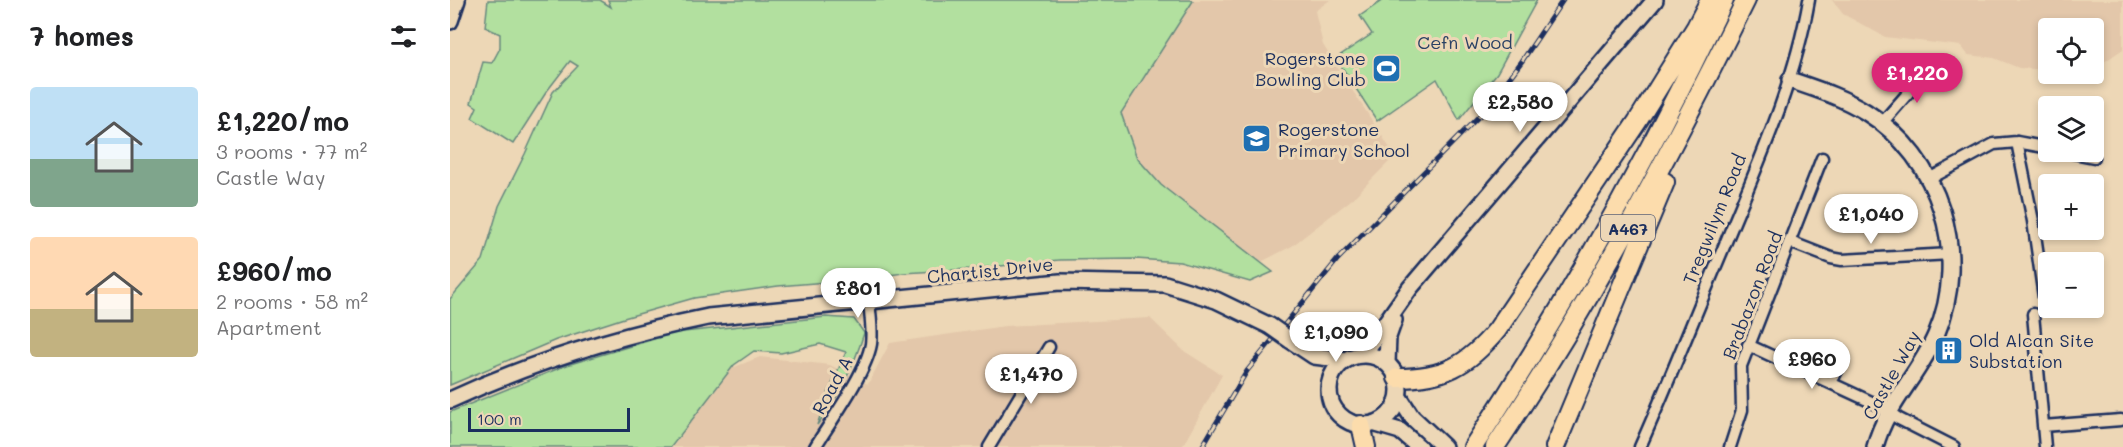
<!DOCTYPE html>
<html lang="en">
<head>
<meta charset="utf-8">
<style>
  :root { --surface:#fff; --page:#f2f2f2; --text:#202124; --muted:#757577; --accent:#db2777 }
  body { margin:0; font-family:Mali,sans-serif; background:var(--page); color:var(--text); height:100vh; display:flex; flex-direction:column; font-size:22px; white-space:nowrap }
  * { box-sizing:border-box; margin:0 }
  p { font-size:20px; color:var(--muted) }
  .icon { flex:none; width:33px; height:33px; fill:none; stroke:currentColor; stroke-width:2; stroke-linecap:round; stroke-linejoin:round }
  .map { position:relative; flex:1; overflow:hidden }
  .sheet { display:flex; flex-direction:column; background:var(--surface); width:450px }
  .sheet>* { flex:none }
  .buttons { position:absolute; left:1588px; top:18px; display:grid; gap:12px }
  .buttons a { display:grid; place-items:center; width:66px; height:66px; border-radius:6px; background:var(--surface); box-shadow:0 3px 9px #0003; font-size:30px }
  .scale { position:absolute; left:18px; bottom:15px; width:162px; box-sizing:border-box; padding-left:6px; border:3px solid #1b2f5e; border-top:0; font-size:16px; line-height:21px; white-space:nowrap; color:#1b2f5e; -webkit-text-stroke:4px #edd7b6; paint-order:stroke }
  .price { position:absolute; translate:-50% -51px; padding:0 14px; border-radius:21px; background:#fff; color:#222; font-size:20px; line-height:39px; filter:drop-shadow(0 2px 3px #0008) }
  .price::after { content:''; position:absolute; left:50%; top:36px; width:18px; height:14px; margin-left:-9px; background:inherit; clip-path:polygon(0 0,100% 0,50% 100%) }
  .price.active { background:var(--accent); color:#fff }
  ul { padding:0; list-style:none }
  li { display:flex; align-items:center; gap:18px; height:150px; padding:0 30px }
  li span { display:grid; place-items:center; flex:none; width:168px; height:120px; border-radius:6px; color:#555 }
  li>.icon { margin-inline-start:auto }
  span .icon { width:72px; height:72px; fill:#fffc; stroke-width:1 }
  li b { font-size:26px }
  h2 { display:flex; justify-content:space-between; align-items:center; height:72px; padding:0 30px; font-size:26px }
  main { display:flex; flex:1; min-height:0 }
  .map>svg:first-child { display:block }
</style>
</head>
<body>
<main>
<section class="sheet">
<h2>7 homes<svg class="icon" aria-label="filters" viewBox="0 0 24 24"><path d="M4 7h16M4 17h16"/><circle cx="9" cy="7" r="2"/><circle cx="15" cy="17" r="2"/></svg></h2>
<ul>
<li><span style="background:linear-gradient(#bfe0f5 60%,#7fa58c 0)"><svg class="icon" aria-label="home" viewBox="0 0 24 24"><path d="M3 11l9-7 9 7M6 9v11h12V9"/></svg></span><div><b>£1,220/mo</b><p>3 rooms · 77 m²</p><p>Castle Way</p></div></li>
<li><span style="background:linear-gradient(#ffd9b3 60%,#c2b280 0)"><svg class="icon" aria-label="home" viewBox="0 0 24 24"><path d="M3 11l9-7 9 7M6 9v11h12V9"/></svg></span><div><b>£960/mo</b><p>2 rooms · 58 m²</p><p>Apartment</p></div></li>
</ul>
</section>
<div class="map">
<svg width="1673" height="447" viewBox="0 0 1673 447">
  <rect width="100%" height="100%" fill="#edd7b6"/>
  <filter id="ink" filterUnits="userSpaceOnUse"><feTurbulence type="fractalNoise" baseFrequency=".0167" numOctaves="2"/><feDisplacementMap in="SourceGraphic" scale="12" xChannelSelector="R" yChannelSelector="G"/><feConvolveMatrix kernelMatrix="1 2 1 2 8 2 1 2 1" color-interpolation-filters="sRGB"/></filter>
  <g filter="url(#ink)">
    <path fill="#e3c7aa" d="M741 0H880L865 11 873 45 945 156 901 200 842 246 811 262 711 185 687 158 671 113 743 2Z
      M1382 0H1673V49L1644 69V28H1599V70L1569 68 1544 58 1518 55 1511 46 1435 37 1393 14Z
      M700 318 734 351 772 375 732 447H223L277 370 310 357 380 365 418 384 440 343 555 326Z"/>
    <path fill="#b2e09f" stroke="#66887e" stroke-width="1.5" d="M38 0H150L161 7 158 0H741L743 1 671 113 687 158 711 185 823 272 800 282 730 262 686 259 610 260 520 269 453 273 413 279 328 286 244 298 174 318 106 340 0 385V299L33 260 49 206 75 154 103 92 128 66 120 61 97 91 63 144 22 118 27 107 21 103 33 62 42 63 50 48V34L35 27Z
      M933 0H1087L1047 73 1009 120 987 79 927 121 886 58 922 34 910 16Z
      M376 317 404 319 414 333C404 366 388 398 367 425L378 393 396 352 370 344 331 353 304 351 284 365 221 447H0V412L117 365 224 333Z"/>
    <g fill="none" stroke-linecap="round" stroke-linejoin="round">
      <defs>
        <path id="street" d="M1432 123 1459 92 1468 66
          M1567 142 1583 221 1594 297
          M1618 152 1644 157
          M1479 179 1544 144 1567 142 1599 148
          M1340 242 1381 258 1392 260 1501 254
          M1583 314 1595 447
          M1298 345 1428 405 1449 419 1504 447
          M1381 383 1393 358
          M1593 426 1671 420
          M365 447C381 421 416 373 421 344 423 331 420 314 419 301
          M539 447 599 347
          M1190 447C1219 382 1245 315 1273 249 1306 168 1344 87 1359 0
          M1280 447 1292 410 1291 366 1372 158"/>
        <path id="secondary" d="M0 21 7 0
          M1340 80C1366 89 1392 97 1416 112 1491 158 1520 255 1486 335 1469 375 1436 404 1425 447
          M840 340 864 356 896 360
          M913 355 960 288 1205 0
          M879 390a35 35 0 1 1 70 0a35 35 0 1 1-70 0Z
          M937 363 938 337 944 320
          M949 397 962 417 994 447
          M0 400C82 362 170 335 258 317L610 282 715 284 766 300 820 326
          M926 424 950 431 969 447"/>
        <path id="primary" d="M947 378C994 378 1017 366 1047 330L1187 122 1246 27 1260 0
          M911 425 916 447
          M1023 447C1117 304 1200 155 1274 0
          M1045 447C1140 305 1220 154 1296 0
          M1105 447 1215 182"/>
      </defs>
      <use href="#street" stroke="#1b2f5e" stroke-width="15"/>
      <use href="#secondary" stroke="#1b2f5e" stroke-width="20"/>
      <use href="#primary" stroke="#1b2f5e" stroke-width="22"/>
      <use href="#street" stroke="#edd7b6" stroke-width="10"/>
      <use href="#secondary" stroke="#edd7b6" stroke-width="15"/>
      <use href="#primary" stroke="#fcdcac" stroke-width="18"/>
      <defs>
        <path id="rail" d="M752 447 797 371 888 259 1037 108 1072 61 1113 0"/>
      </defs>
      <use href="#rail" stroke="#1b2f5e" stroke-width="5"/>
      <use href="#rail" stroke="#edd7b6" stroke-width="3" stroke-dasharray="9" stroke-linecap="butt"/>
      <defs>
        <path id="secondary-bridge" d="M820 326 840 340"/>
      </defs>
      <use href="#secondary-bridge" stroke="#1b2f5e" stroke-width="20" stroke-linecap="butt"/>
      <use href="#secondary-bridge" stroke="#edd7b6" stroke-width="15"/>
    </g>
  </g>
  <defs>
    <symbol id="stadium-square" viewBox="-11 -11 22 22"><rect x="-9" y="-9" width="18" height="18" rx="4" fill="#1f6fb2" stroke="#edd7b6"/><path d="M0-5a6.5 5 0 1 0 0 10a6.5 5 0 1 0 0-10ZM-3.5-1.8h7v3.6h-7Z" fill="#fff"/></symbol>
    <symbol id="school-square" viewBox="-11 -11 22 22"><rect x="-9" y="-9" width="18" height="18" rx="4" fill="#1f6fb2" stroke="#edd7b6"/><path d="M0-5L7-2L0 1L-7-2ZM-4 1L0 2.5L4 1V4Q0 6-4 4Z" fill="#fff"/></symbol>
    <symbol id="building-square" viewBox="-11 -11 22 22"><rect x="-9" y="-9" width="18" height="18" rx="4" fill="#1f6fb2" stroke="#edd7b6"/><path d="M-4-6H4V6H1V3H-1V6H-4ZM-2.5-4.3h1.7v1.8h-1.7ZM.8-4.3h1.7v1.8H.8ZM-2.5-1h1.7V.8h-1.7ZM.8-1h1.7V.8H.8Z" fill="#fff"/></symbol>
  </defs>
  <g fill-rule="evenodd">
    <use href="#stadium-square" x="920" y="52" width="33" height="33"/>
    <use href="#school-square" x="790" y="122" width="33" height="33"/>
    <use href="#building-square" x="1482" y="334" width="33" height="33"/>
  </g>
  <g text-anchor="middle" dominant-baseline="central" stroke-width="6" stroke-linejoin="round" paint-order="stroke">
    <rect fill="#edd7b6" stroke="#5a6178" stroke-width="1.5" x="1151" y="215" width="54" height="26" rx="4.5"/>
    <g font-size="16" font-weight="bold" fill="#1b2f5e">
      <text x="1178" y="228">A467</text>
    </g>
    <g font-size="18" fill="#2a4164" stroke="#edd7b6">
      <text x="1015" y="42">Cefn Wood</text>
    </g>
    <g font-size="18" fill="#1b2f5e" stroke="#edd7b6" text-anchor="start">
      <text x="916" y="58" text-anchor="end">Rogerstone<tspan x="916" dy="21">Bowling Club</tspan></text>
      <text x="828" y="129">Rogerstone<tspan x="828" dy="21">Primary School</tspan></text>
      <text x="1519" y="340">Old Alcan Site<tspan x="1519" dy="21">Substation</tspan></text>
    </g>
    <g font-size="18" fill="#1b2f5e" stroke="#edd7b6">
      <text transform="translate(1264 219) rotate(-68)">Tregwilym Road</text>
      <text transform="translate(540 270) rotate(-6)">Chartist Drive</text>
      <text transform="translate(1302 295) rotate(-69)">Brabazon Road</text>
      <text transform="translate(1441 375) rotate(-61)">Castle Way</text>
      <text transform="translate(382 385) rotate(-61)">Road A</text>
    </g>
  </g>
</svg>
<div class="buttons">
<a><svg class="icon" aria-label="locate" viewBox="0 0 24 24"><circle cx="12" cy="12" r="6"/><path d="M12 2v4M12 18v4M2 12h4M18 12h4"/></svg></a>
<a><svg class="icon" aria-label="layers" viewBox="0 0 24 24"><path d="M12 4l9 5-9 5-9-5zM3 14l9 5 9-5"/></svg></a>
<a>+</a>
<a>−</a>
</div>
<div class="scale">100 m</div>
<b class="price active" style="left:1467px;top:104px">£1,220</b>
<b class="price" style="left:1070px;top:133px">£2,580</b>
<b class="price" style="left:1421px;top:245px">£1,040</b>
<b class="price" style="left:408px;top:319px">£801</b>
<b class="price" style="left:886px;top:363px">£1,090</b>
<b class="price" style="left:1362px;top:390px">£960</b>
<b class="price" style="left:581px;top:405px">£1,470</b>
</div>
</main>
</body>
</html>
